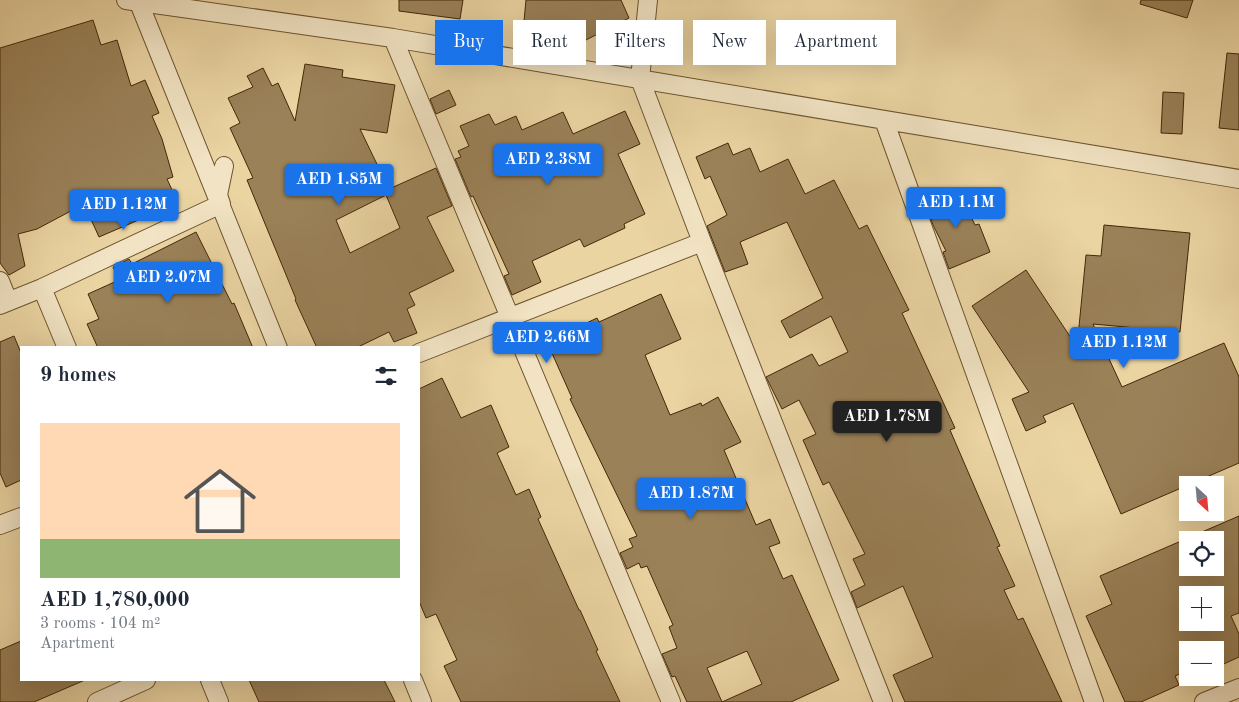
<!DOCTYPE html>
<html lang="en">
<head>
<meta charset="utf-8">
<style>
  :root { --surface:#fff; --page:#f2f2f3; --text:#1f2937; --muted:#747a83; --line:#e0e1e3; --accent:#1a73e8 }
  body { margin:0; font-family:"Old Standard TT",serif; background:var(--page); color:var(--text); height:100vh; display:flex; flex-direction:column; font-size:19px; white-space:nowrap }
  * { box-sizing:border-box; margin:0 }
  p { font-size:16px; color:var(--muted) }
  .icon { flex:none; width:28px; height:28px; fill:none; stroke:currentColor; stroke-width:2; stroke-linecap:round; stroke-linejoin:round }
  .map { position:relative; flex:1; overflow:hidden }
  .sheet { position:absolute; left:20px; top:346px; width:400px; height:335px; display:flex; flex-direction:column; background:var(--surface); border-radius:0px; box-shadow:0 5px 20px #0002 }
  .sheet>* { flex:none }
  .guide { position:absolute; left:435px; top:20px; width:475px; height:45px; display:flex; gap:10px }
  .needle { width:32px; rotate:154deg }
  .tools { position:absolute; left:1179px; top:476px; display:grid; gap:10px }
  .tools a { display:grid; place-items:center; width:45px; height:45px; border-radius:0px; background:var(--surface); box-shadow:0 5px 20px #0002; font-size:25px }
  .price { position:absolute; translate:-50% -42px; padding:0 11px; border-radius:5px; background:var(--accent); color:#fff; font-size:16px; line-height:32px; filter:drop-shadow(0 1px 2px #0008) }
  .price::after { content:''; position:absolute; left:50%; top:30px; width:15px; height:11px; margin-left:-8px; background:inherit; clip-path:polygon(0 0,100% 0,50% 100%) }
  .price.current { background:#222; color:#fff }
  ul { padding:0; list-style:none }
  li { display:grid; align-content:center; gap:10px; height:265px; padding:0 20px }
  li+li { border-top:1px solid var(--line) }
  li span { display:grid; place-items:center; height:155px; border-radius:0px; color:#555 }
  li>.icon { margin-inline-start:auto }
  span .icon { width:90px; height:90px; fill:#fffc; stroke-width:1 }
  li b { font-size:21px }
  h2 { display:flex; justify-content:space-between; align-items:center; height:60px; padding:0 20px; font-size:21px }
  .chip { padding:0 18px; border-radius:0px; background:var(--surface); box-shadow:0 5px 20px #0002; font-size:18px; line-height:45px }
  .chip.current { background:var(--accent); color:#fff }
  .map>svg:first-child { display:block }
</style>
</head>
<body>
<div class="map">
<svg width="1239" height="702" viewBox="0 0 1239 702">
  <rect width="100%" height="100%" fill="#ead4a2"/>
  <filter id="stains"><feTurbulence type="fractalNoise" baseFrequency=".004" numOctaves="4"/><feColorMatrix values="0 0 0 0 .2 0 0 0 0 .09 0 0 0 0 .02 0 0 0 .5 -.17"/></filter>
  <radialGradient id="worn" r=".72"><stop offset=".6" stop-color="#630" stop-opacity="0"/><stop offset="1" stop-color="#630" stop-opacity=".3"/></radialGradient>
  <path fill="#9a8158" stroke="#432808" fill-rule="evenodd" d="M399 0H463L460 19 399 11Z
    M526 0H621L629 18 580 43 572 26 524 21Z
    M1141 0H1193L1187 18 1140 4Z
    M93 20 101 45 117 40 131 86 145 80 159 113 152 116 162 139 173 177 167 179 178 203 99 237 84 204 37 229 18 234 25 266 9 275 0 263V48Z
    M1227 53 1239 54V130L1219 128Z
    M305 64 343 70 342 77 395 85 387 133 360 129 389 189 436 168 452 206 427 217 454 271 409 293 415 305 407 309 417 333 394 342 389 332 356 348H317L295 300 296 299 247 180 253 178 230 128 240 123 228 98 253 87 247 76 263 68 272 86 278 83 295 121ZM386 195 400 228 350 253 336 220Z
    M449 90 456 105 436 114 430 99Z
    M1163 92 1184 93 1182 134 1161 133Z
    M625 111 640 144 618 154 645 214 624 224 625 228 584 247 580 239 532 261 541 282 512 295 504 276 509 274 473 196 471 197 455 159 461 157 458 151 469 146 460 126 489 114 495 125 516 116 522 130 563 112 573 134Z
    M728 143 733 155 750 148 760 172 788 159 805 194 834 180 859 229 867 225 909 310 902 313 955 428 950 430 1000 546 997 547 1015 586 1004 590 1018 620 1023 618 1062 702H905L893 675 933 657 903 586 857 608 851 592 865 585 853 559 865 554 829 482 823 485 803 440 816 434 799 400 782 409 766 377 812 354 819 366 848 352 831 316 790 338 781 321 823 298 787 222 740 242 748 264 725 272 707 226 727 215 710 176 705 179 696 157Z
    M957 188 975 225 979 224 990 252 949 269 943 252 946 251 933 225 925 203Z
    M1104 225 1190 233 1180 332 1093 324 1122 387 1224 343 1239 377V463L1121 514 1073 403 1043 416 1046 422 1026 431 1012 399 1029 392 972 306 1026 270 1077 347 1086 255 1101 256Z
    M196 232 232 304 234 303 253 348H98L87 324 99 319 88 294 119 280 113 267 129 259 132 264Z
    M661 294 681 339 645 355 670 415 701 403 702 406 718 397 741 442 724 450 756 525 770 519 780 543 769 547 783 579 792 575 839 680 791 702H687L675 676 672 677 662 654 677 648 669 627 673 625 647 566 641 568 639 563 627 569 620 553 633 547 629 539 637 536 570 399 572 398 547 342 597 318 599 322ZM747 651 762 684 722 702 707 668Z
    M14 336 21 353V480L6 487 0 473V342Z
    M442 378 461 418 491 405 509 447 497 453 516 495 529 489 541 517 538 519 579 610H580L598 650 596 651 620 702H461L444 666 457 660 436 614 426 618 419 601V389Z
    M1239 516V613L1231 616 1239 634V657L1215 668V650H1188V670L1175 676 1179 685 1141 702H1125L1086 616 1112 604 1100 576ZM1188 540H1215V568H1188ZM1188 595H1215V622H1188Z
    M21 641V680H85L34 702H0V650Z
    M249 680H384L395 702H259Z"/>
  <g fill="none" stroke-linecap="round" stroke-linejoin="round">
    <defs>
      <path id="minor" d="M126 0 393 38 1239 179
        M648 0 640 79 702 242 883 702
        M139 3 278 348
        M393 38 671 702
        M884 120 1094 702
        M0 281 8 301
        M42 288 67 348
        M0 305 42 288 221 204 218 195 224 166
        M419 353 702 242
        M0 525 21 517
        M210 680 219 702
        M413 680 422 702
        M97 702 146 680
        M1204 702 1239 688"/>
    </defs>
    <use href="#minor" stroke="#6d532e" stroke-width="20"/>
    <use href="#minor" stroke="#f1e3c3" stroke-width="18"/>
  </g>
  <rect width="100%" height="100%" filter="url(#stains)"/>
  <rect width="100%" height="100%" fill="url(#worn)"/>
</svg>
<div class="tools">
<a><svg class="needle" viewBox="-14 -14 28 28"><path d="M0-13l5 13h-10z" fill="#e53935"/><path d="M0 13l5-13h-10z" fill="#747a83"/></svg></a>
<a><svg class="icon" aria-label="locate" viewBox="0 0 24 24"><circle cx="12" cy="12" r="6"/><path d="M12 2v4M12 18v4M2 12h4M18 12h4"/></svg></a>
<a>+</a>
<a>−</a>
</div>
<b class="price" style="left:548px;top:186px">AED 2.38M</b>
<b class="price" style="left:339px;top:206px">AED 1.85M</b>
<b class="price" style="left:956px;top:229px">AED 1.1M</b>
<b class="price" style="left:124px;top:231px">AED 1.12M</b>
<b class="price" style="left:168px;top:304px">AED 2.07M</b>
<b class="price" style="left:547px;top:364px">AED 2.66M</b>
<b class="price" style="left:1124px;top:369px">AED 1.12M</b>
<b class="price current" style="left:887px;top:443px">AED 1.78M</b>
<b class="price" style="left:691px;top:520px">AED 1.87M</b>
<div class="guide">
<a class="chip current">Buy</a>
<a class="chip">Rent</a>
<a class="chip">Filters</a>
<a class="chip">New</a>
<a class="chip">Apartment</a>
</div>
<section class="sheet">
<h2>9 homes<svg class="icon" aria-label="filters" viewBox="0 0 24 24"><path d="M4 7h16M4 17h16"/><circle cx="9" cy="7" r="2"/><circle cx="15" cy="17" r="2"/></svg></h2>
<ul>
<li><span style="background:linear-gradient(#ffd9b3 75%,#8fb573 0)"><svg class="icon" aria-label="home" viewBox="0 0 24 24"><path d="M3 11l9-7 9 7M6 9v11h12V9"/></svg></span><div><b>AED 1,780,000</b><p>3 rooms · 104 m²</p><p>Apartment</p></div></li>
</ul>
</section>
</div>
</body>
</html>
